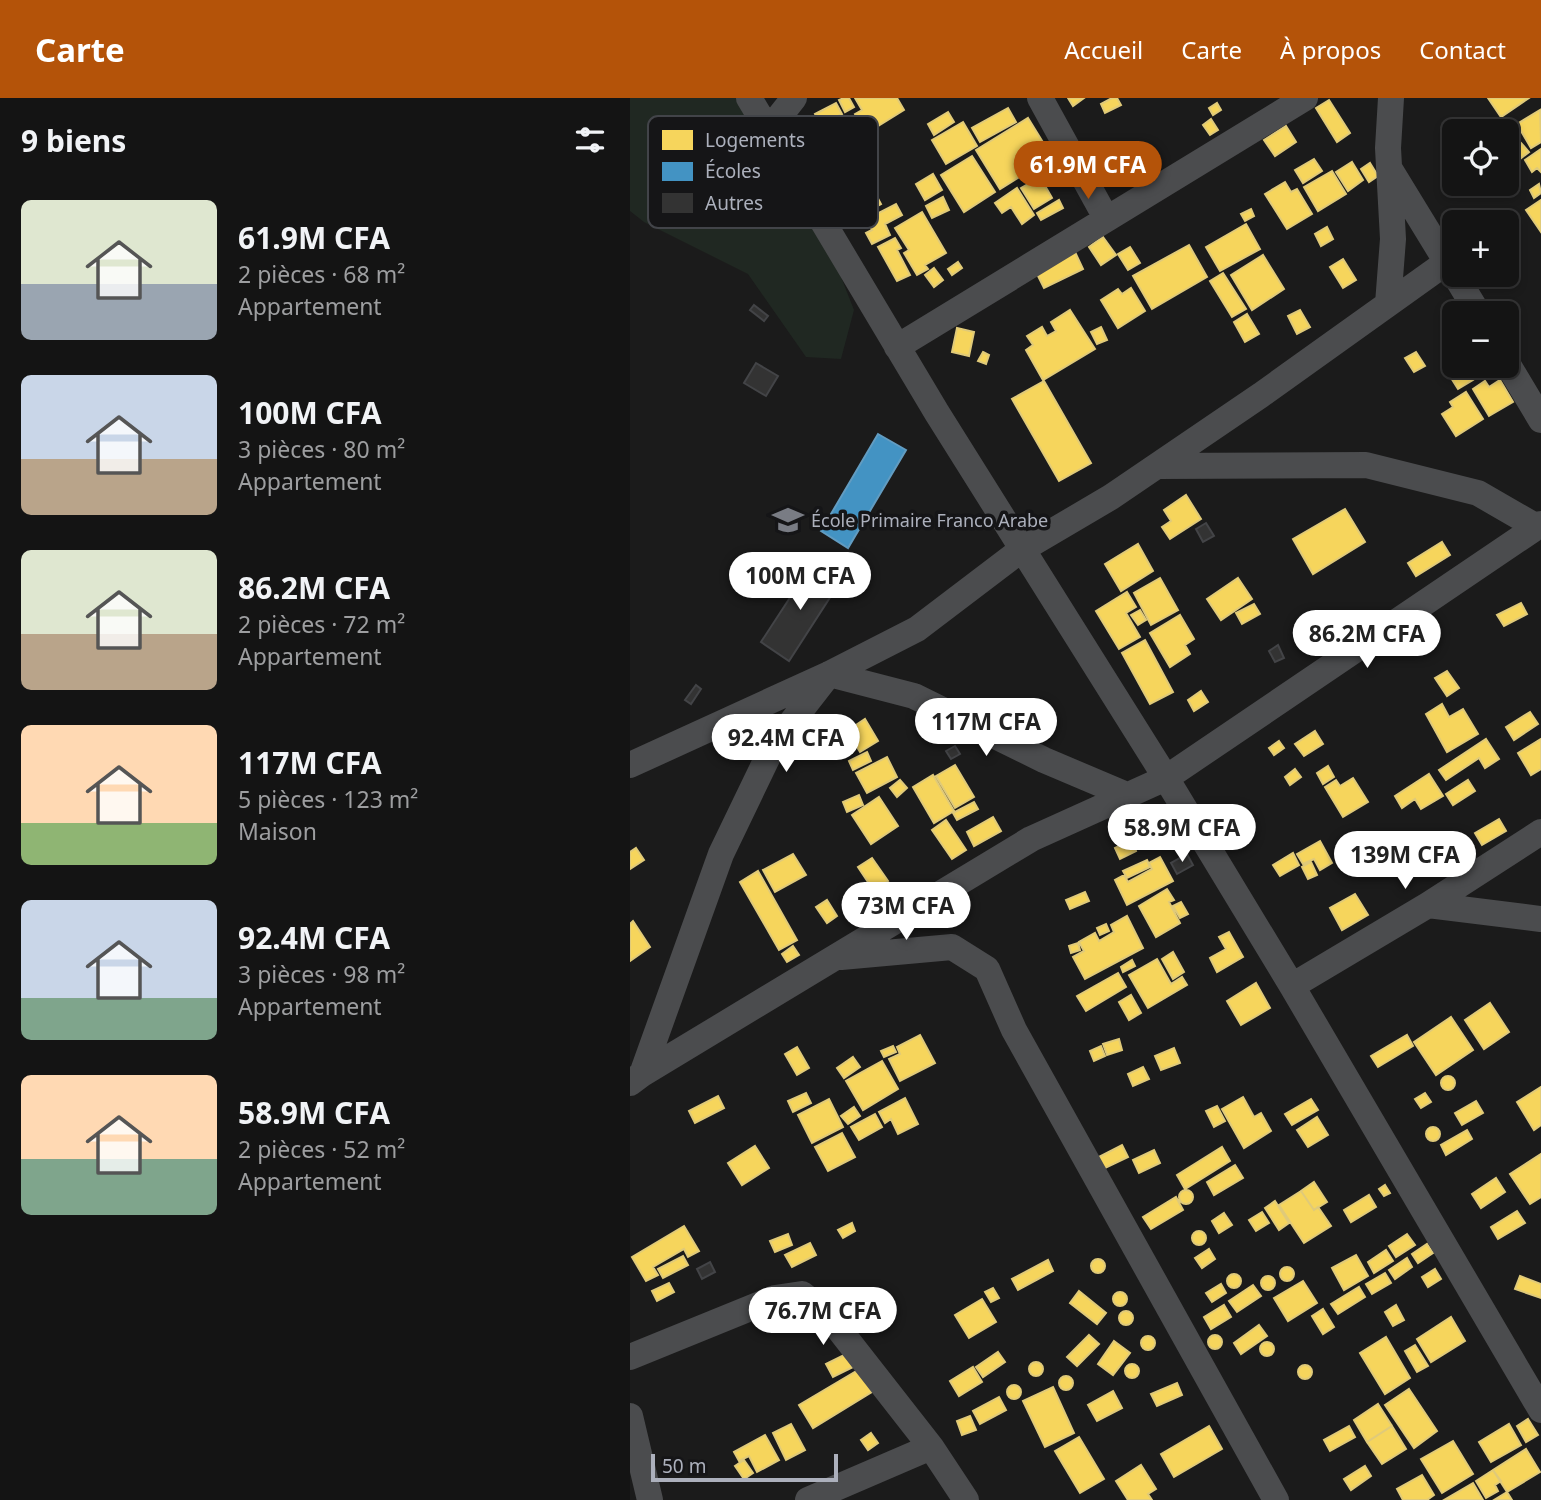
<!DOCTYPE html>
<html lang="fr">
<head>
<meta charset="utf-8">
<style>
  :root { --surface:#141414; --page:#1d1d1d; --text:#f1f3f6; --muted:#9d9ea0; --line:#333334; --accent:#b45309 }
  body { margin:0; font-family:"Noto Sans",sans-serif; background:var(--page); color:var(--text); height:100vh; display:flex; flex-direction:column; font-size:26px; white-space:nowrap }
  * { box-sizing:border-box; margin:0 }
  p { font-size:23px; color:var(--muted) }
  .icon { flex:none; width:38px; height:38px; fill:none; stroke:currentColor; stroke-width:2; stroke-linecap:round; stroke-linejoin:round }
  .map { position:relative; flex:1; overflow:hidden }
  .drawer { display:flex; flex-direction:column; background:var(--surface); width:630px }
  .drawer>* { flex:none }
  .buttons { position:absolute; left:812px; top:21px; display:grid; gap:14px }
  .buttons a { display:grid; place-items:center; width:77px; height:77px; border-radius:10px; background:var(--surface); box-shadow:0 4px 10px #0003,0 0 0 2px var(--line); font-size:35px }
  .scale { position:absolute; left:21px; bottom:18px; width:187px; box-sizing:border-box; padding-left:7px; border:4px solid #acb0bc; border-top:0; font-size:19px; line-height:24px; white-space:nowrap; color:#acb0bc; -webkit-text-stroke:5px #151517; paint-order:stroke }
  .price { position:absolute; translate:-50% -60px; padding:0 16px; border-radius:24px; background:#fff; color:#222; font-size:23px; line-height:46px; filter:drop-shadow(0 2px 4px #0008) }
  .price::after { content:''; position:absolute; left:50%; top:42px; width:21px; height:16px; margin-left:-10px; background:inherit; clip-path:polygon(0 0,100% 0,50% 100%) }
  .price.current { background:var(--accent); color:#fff }
  ul { padding:0; list-style:none }
  li { display:flex; align-items:center; gap:21px; height:175px; padding:0 21px }
  li span { display:grid; place-items:center; flex:none; width:196px; height:140px; border-radius:10px; color:#555 }
  li>.icon { margin-inline-start:auto }
  span .icon { width:84px; height:84px; fill:#fffc; stroke-width:1 }
  li b { font-size:30px }
  h2 { display:flex; justify-content:space-between; align-items:center; height:84px; padding:0 21px; font-size:30px }
  header { display:flex; align-items:center; gap:42px; box-sizing:border-box; height:98px; padding:0 35px; background:var(--accent); color:#fff }
  header strong { font-size:33px }
  nav { display:flex; gap:38px; margin-inline-start:auto; font-size:24px }
  main { display:flex; flex:1; min-height:0 }
  .map>svg:first-child { display:block }
</style>
</head>
<body>
<header>
<strong>Carte</strong>
<nav><a>Accueil</a><a>Carte</a><a>À propos</a><a>Contact</a></nav>
</header>
<main>
<section class="drawer">
<h2>9 biens<svg class="icon" aria-label="filters" viewBox="0 0 24 24"><path d="M4 7h16M4 17h16"/><circle cx="9" cy="7" r="2"/><circle cx="15" cy="17" r="2"/></svg></h2>
<ul>
<li><span style="background:linear-gradient(#dfe7d0 60%,#9aa5b1 0)"><svg class="icon" aria-label="home" viewBox="0 0 24 24"><path d="M3 11l9-7 9 7M6 9v11h12V9"/></svg></span><div><b>61.9M CFA</b><p>2 pièces · 68 m²</p><p>Appartement</p></div></li>
<li><span style="background:linear-gradient(#c9d6e8 60%,#b9a48a 0)"><svg class="icon" aria-label="home" viewBox="0 0 24 24"><path d="M3 11l9-7 9 7M6 9v11h12V9"/></svg></span><div><b>100M CFA</b><p>3 pièces · 80 m²</p><p>Appartement</p></div></li>
<li><span style="background:linear-gradient(#dfe7d0 60%,#b9a48a 0)"><svg class="icon" aria-label="home" viewBox="0 0 24 24"><path d="M3 11l9-7 9 7M6 9v11h12V9"/></svg></span><div><b>86.2M CFA</b><p>2 pièces · 72 m²</p><p>Appartement</p></div></li>
<li><span style="background:linear-gradient(#ffd9b3 70%,#8fb573 0)"><svg class="icon" aria-label="home" viewBox="0 0 24 24"><path d="M3 11l9-7 9 7M6 9v11h12V9"/></svg></span><div><b>117M CFA</b><p>5 pièces · 123 m²</p><p>Maison</p></div></li>
<li><span style="background:linear-gradient(#c9d6e8 70%,#7fa58c 0)"><svg class="icon" aria-label="home" viewBox="0 0 24 24"><path d="M3 11l9-7 9 7M6 9v11h12V9"/></svg></span><div><b>92.4M CFA</b><p>3 pièces · 98 m²</p><p>Appartement</p></div></li>
<li><span style="background:linear-gradient(#ffd9b3 60%,#7fa58c 0)"><svg class="icon" aria-label="home" viewBox="0 0 24 24"><path d="M3 11l9-7 9 7M6 9v11h12V9"/></svg></span><div><b>58.9M CFA</b><p>2 pièces · 52 m²</p><p>Appartement</p></div></li>
</ul>
</section>
<div class="map">
<svg width="911" height="1402" viewBox="0 0 911 1402">
  <rect width="100%" height="100%" fill="#1b1b1b"/>
  <path fill="#202822" d="M0 0H106L202 156 224 212 211 261 176 259 118 176 14 124 0 113Z"/>
  <path fill="#f6d55c" stroke="#e0ca79" stroke-width="2" d="M214 0H219L224 9 215 14 209 2Z
    M225 0H267L274 12 237 35 225 16 232 12Z
    M438 0H454L443 8Z
    M482 0H487L491 7 475 15 471 6Z
    M858 0H899L871 19Z
    M699 2 720 35 707 44 686 10Z
    M206 5 212 16 191 27 185 16Z
    M587 5 591 12 583 17 579 10Z
    M378 10 386 24 350 44 342 30Z
    M910 12 911 44 901 50 887 26Z
    M318 14 324 24 304 37 298 26Z
    M398 20 422 59 370 91 346 52Z
    M581 21 588 32 580 37 573 27Z
    M333 24 347 48 316 66 302 42Z
    M656 28 666 44 645 58 634 42Z
    M891 45 899 54 890 61 883 51Z
    M911 51V74L907 70 902 74 895 62Z
    M342 58 365 94 334 114 311 77Z
    M684 61 692 73 673 85 665 72Z
    M722 64 733 82 718 93 706 74Z
    M740 65 748 78 739 84 731 71Z
    M702 73 716 96 688 113 674 89Z
    M303 76 312 92 295 102 286 86Z
    M410 79 422 100 404 111 391 90Z
    M655 84 661 94 667 91 682 116 657 131 635 96Z
    M909 86 911 95 904 100 900 92Z
    M387 90 404 117 392 126 381 109 372 115 365 105Z
    M244 93 251 106 226 120 219 107Z
    M313 99 319 112 302 120 296 108Z
    M429 102 433 110 411 122 407 115Z
    M911 102V134L896 112Z
    M266 106 272 117 255 126 260 137 242 146 236 135 242 132 237 121Z
    M621 111 624 118 615 123 611 116Z
    M292 114 316 155 295 167 298 171 287 177 274 155 279 152 265 130Z
    M616 126 630 151 590 173 576 149Z
    M697 129 703 141 691 148 685 136Z
    M473 139 486 157 471 167 459 149Z
    M265 140 271 150 267 152 280 177 267 183 248 149Z
    M559 147 577 179 522 211 503 178Z
    M500 149 510 165 498 172 488 156Z
    M445 154 453 171 414 190 406 174Z
    M633 157 654 191 622 212 601 177Z
    M713 161 726 182 713 190 700 169Z
    M328 164 332 170 322 177 318 171Z
    M304 170 313 182 304 189 295 177Z
    M593 175 616 211 602 219 580 183Z
    M501 190 515 213 488 230 471 202 488 191 492 196Z
    M440 212 465 251 413 282 396 252 403 247 397 238 412 229 417 238 426 233 421 224Z
    M670 212 680 229 667 236 658 218Z
    M617 216 629 236 615 244 604 224Z
    M471 229 477 242 467 246 461 234Z
    M327 230 344 234 339 258 322 254Z
    M353 254 359 257 356 266 348 263Z
    M786 254 795 268 784 274 775 260Z
    M829 268H834L843 282 828 291 818 275Z
    M870 282 883 304 859 318 843 291 855 283 859 289Z
    M414 283 461 365 429 383 382 301Z
    M836 294 853 321 826 338 812 316 823 309 820 304Z
    M556 397 571 421 540 441 532 429 541 423 534 412Z
    M715 411 735 444 683 476 663 441Z
    M812 444 820 457 786 478 778 465Z
    M508 446 523 473 491 493 475 466Z
    M530 480 548 512 521 527 504 495Z
    M608 480 622 501 591 522 577 501Z
    M497 494 506 509 496 515 510 539 489 551 466 513Z
    M891 505 897 516 874 528 867 517Z
    M624 506 630 516 612 526 606 515Z
    M510 512 516 522 508 527 501 517Z
    M550 517 564 541 555 547 560 556 540 569 520 535Z
    M515 542 543 594 520 606 492 555Z
    M817 573 829 590 817 598 805 580Z
    M571 593 578 604 564 613 558 602Z
    M812 606 819 619 833 611 848 636 817 654 796 616Z
    M900 614 908 626 884 642 876 629Z
    M235 621 248 643 230 654 217 633Z
    M685 633 693 646 674 658 665 646Z
    M856 641 869 661 855 670 849 660 816 682 809 672Z
    M911 641V671L901 677 888 655Z
    M649 643 654 650 644 657 639 650Z
    M237 654 241 663 223 672 219 663Z
    M257 659 267 679 237 695 226 675Z
    M325 667 344 699 325 710 306 678Z
    M698 668 704 679 693 686 687 675Z
    M665 671 671 679 660 687 655 679Z
    M799 676 813 698 791 711 785 701 772 710 765 698Z
    M303 677 324 713 304 725 283 689Z
    M723 680 738 704 713 719 695 689 706 682 710 688Z
    M270 682 277 690 267 699 260 690Z
    M838 682 845 693 823 707 816 696Z
    M229 697 233 707 217 714 213 704Z
    M249 699 268 728 241 746 222 717Z
    M344 704 348 711 327 722 323 715Z
    M363 719 371 733 344 748 337 734Z
    M869 721 876 733 852 747 845 735Z
    M316 722 336 752 322 761 302 732Z
    M501 742 506 753 490 761 485 750Z
    M690 743 702 765 690 772 684 761 673 766 667 756Z
    M6 750 14 762 0 771V754Z
    M663 755 669 767 650 778 643 767Z
    M163 756 176 777 145 794 133 772Z
    M530 759 543 783 497 807 485 782 494 777 498 784 522 771 519 765Z
    M242 760 258 783 244 793 228 769Z
    M517 762 520 769 497 780 493 773Z
    M681 764 687 777 678 781 672 769Z
    M128 773 167 842 149 852 110 784Z
    M537 791 544 802 539 804 550 825 526 839 509 808Z
    M455 794 459 803 440 811 436 802Z
    M725 796 738 817 712 832 700 810Z
    M197 802 207 818 197 825 186 809Z
    M551 804 558 816 550 820 543 808Z
    M497 818 513 850 455 881 443 859 454 853 449 844 465 835 469 843 484 834 481 827Z
    M3 823 20 849 0 863V826Z
    M476 826 479 833 470 837 467 830Z
    M599 834 613 859 587 874 580 860 596 851 589 839Z
    M448 845 450 852 441 855 439 848Z
    M163 848 169 857 157 864 152 856Z
    M543 854 554 874 543 881 532 861Z
    M527 861 541 886 552 879 557 887 518 910 499 877Z
    M502 862 505 868 493 874 491 869Z
    M488 875 496 889 456 913 447 898Z
    M626 885 640 910 611 927 597 903Z
    M501 897 511 915 499 922 489 904Z
    M860 905 879 934 854 951 835 922Z
    M821 919 843 952 806 977 784 944Z
    M290 937 305 965 270 983 259 961 270 956 267 949Z
    M777 937 783 948 748 969 741 958Z
    M489 941 492 952 477 957 473 946Z
    M263 948 266 954 254 959 251 953Z
    M471 948 475 958 464 963 460 953Z
    M167 949 179 970 167 977 155 956Z
    M544 950 550 965 531 972 525 958Z
    M223 959 230 969 214 980 207 970Z
    M252 963 268 991 233 1012 216 983Z
    M513 969 519 981 503 988 498 976Z
    M811 985a7 7 0 1 1 14 0a7 7 0 1 1-14 0Z
    M911 989V1027L904 1032 887 1004Z
    M176 995 181 1005 163 1014 158 1003Z
    M795 995 801 1004 791 1010 785 1001Z
    M88 998 94 1010 65 1025 59 1013Z
    M613 999 624 1019 631 1015 641 1033 614 1050 592 1011Z
    M275 1000 288 1026 268 1036 261 1021 255 1025 249 1014Z
    M199 1001 213 1029 182 1045 168 1017Z
    M681 1001 688 1012 662 1027 655 1016Z
    M846 1003 853 1015 832 1027 825 1015Z
    M587 1008 595 1023 584 1029 576 1013Z
    M224 1009 230 1018 218 1026 211 1018Z
    M245 1016 252 1029 229 1042 221 1029Z
    M687 1019 698 1037 678 1049 667 1032Z
    M796 1036a7 7 0 1 1 14 0a7 7 0 1 1-14 0Z
    M837 1032 842 1041 816 1057 811 1047Z
    M212 1035 225 1059 198 1073 185 1049Z
    M492 1047 498 1059 473 1071 467 1060Z
    M125 1048 139 1070 112 1087 98 1065Z
    M592 1049 600 1063 555 1091 547 1077Z
    M524 1052 530 1065 509 1075 503 1062Z
    M911 1056V1099L900 1106 880 1076Z
    M605 1067 613 1080 584 1097 577 1084Z
    M866 1080 875 1094 851 1110 842 1096Z
    M684 1084 697 1104 684 1112 671 1093Z
    M755 1087 760 1095 754 1098 749 1091Z
    M549 1099a7 7 0 1 1 14 0a7 7 0 1 1-14 0Z
    M671 1093 684 1112 688 1109 701 1128 674 1145 649 1107Z
    M739 1097 746 1109 721 1124 714 1112Z
    M546 1099 553 1112 521 1131 513 1119Z
    M645 1103 659 1125 649 1132 635 1110Z
    M887 1113 895 1125 868 1141 861 1129Z
    M632 1114 639 1125 626 1133 619 1122Z
    M594 1115 602 1127 589 1135 582 1123Z
    M222 1125 225 1133 213 1140 208 1132Z
    M54 1128 69 1153 58 1159 54 1151 23 1169 28 1177 16 1183 2 1159Z
    M562 1140a7 7 0 1 1 14 0a7 7 0 1 1-14 0Z
    M158 1136 162 1147 145 1154 140 1143Z
    M777 1136 785 1147 766 1159 759 1148Z
    M180 1145 186 1157 162 1169 155 1157Z
    M797 1146 803 1155 788 1165 782 1156Z
    M579 1151 585 1161 572 1170 565 1160Z
    M756 1152 763 1163 744 1175 738 1164Z
    M726 1157 738 1178 714 1192 702 1170Z
    M53 1158 58 1167 33 1180 28 1171Z
    M777 1160 782 1169 765 1181 759 1172Z
    M461 1168a7 7 0 1 1 14 0a7 7 0 1 1-14 0Z
    M418 1162 423 1173 388 1192 382 1181Z
    M650 1176a7 7 0 1 1 14 0a7 7 0 1 1-14 0Z
    M805 1171 811 1181 798 1189 792 1179Z
    M755 1175 761 1185 742 1196 736 1186Z
    M597 1183a7 7 0 1 1 14 0a7 7 0 1 1-14 0Z
    M890 1178 911 1186V1200L885 1191Z
    M631 1185a7 7 0 1 1 14 0a7 7 0 1 1-14 0Z
    M673 1183 687 1205 658 1223 644 1200Z
    M39 1185 44 1194 27 1203 22 1193Z
    M591 1186 596 1195 582 1204 576 1195Z
    M623 1187 631 1198 607 1214 599 1203Z
    M729 1189 735 1199 708 1216 701 1206Z
    M363 1190 369 1200 361 1204 355 1194Z
    M449 1193 476 1215 467 1226 440 1205Z
    M483 1201a7 7 0 1 1 14 0a7 7 0 1 1-14 0Z
    M352 1201 366 1224 339 1240 325 1217Z
    M594 1207 601 1219 581 1231 574 1219Z
    M766 1207 774 1222 763 1228 755 1214Z
    M693 1211 704 1229 693 1236 682 1218Z
    M489 1220a7 7 0 1 1 14 0a7 7 0 1 1-14 0Z
    M821 1219 835 1243 801 1264 787 1241Z
    M629 1227 637 1238 611 1256 604 1245Z
    M459 1237 469 1246 447 1268 437 1259Z
    M578 1244a7 7 0 1 1 14 0a7 7 0 1 1-14 0Z
    M511 1245a7 7 0 1 1 14 0a7 7 0 1 1-14 0Z
    M756 1239 780 1280 755 1296 730 1255Z
    M484 1243 500 1255 483 1277 468 1266Z
    M630 1251a7 7 0 1 1 14 0a7 7 0 1 1-14 0Z
    M785 1247 798 1268 787 1274 775 1253Z
    M368 1254 375 1264 353 1279 346 1269Z
    M216 1256 223 1269 203 1279 196 1266Z
    M399 1271a7 7 0 1 1 14 0a7 7 0 1 1-14 0Z
    M495 1273a7 7 0 1 1 14 0a7 7 0 1 1-14 0Z
    M668 1274a7 7 0 1 1 14 0a7 7 0 1 1-14 0Z
    M343 1269 352 1284 329 1298 320 1283Z
    M228 1272 242 1294 183 1330 169 1307Z
    M429 1285a7 7 0 1 1 14 0a7 7 0 1 1-14 0Z
    M547 1285 552 1297 527 1308 521 1296Z
    M377 1294a7 7 0 1 1 14 0a7 7 0 1 1-14 0Z
    M423 1289 444 1335 415 1349 393 1303Z
    M779 1291 807 1333 784 1350 755 1307Z
    M483 1293 492 1310 467 1323 458 1307Z
    M369 1299 376 1312 350 1326 343 1313Z
    M748 1306 762 1328 737 1344 724 1322Z
    M340 1318 346 1332 332 1337 327 1323Z
    M898 1321 908 1337 896 1344 887 1328Z
    M161 1326 175 1352 156 1362 143 1335Z
    M879 1326 891 1347 861 1364 849 1344Z
    M579 1328 592 1351 544 1379 531 1356Z
    M719 1328 725 1339 700 1353 694 1342Z
    M762 1328 776 1351 752 1366 737 1344Z
    M241 1335 248 1345 238 1352 231 1342Z
    M135 1337 149 1362 127 1374 119 1358 109 1363 104 1354Z
    M449 1339 474 1381 450 1395 425 1353Z
    M823 1343 843 1376 812 1395 791 1361Z
    M896 1351 910 1374 877 1394 863 1372Z
    M114 1362 123 1375 114 1381 105 1368Z
    M511 1367 526 1391 518 1396 522 1402H498L486 1383Z
    M735 1368 741 1378 721 1392 714 1381Z
    M863 1372 871 1383 865 1387 868 1393 856 1400 846 1383Z
    M792 1377 804 1397 797 1402H773L767 1391Z
    M843 1385 853 1402H814Z
    M877 1394 882 1402H864Z"/>
  <path fill="#4393c3" stroke="#629cc1" stroke-width="2" d="M248 336 276 352 218 450 191 433Z"/>
  <path fill="#333" stroke="#434447" stroke-width="2" d="M124 207 138 218 134 223 120 212Z
    M126 265 148 278 136 298 114 285Z
    M576 425 584 438 573 444 566 431Z
    M182 466 210 484 159 563 131 544Z
    M648 547 654 560 645 564 639 553Z
    M66 587 71 591 61 606 55 602Z
    M325 648 330 656 321 661 316 653Z
    M557 756 563 767 547 776 541 765Z
    M80 1164 85 1174 72 1181 67 1171Z"/>
  <g fill="none" stroke-linecap="round" stroke-linejoin="round">
    <path stroke="#4b4c4e" stroke-width="26" d="M119 0 307 315 536 680 662 888 911 1312
      M410 0 476 120
      M138 33 164 0
      M761 73 824 176
      M825 177 848 215
      M758 206 763 141 758 50 761 0
      M267 249 675 0
      M877 265 911 322
      M528 368 736 367 848 395 907 429
      M0 667 199 576 287 531 391 452 481 399 631 297 817 164
      M798 807 911 821
      M211 859 322 849 357 871 384 932 646 1402
      M662 888 798 807 911 734
      M12 976 91 756 143 648 199 576 284 598 414 662 499 698
      M0 985 12 976 401 741 536 680 911 426
      M0 1259 145 1200 172 1196 197 1216 301 1349 336 1402
      M0 1318 20 1402
      M178 1402 301 1349"/>
  </g>
  <defs>
    <symbol id="school-bare" viewBox="-9 -9 18 18"><path d="M0-5L7-2L0 1L-7-2ZM-4 1L0 2.5L4 1V4Q0 6-4 4Z" fill="#797c84" stroke="#151517" stroke-width="2.5" paint-order="stroke"/></symbol>
  </defs>
  <g fill-rule="evenodd">
    <use href="#school-bare" x="136" y="400" width="44" height="44"/>
  </g>
  <g text-anchor="middle" dominant-baseline="central" stroke-width="7" stroke-linejoin="round" paint-order="stroke">
    <g font-size="18" fill="#acb0bc" stroke="#151517" text-anchor="start">
      <text x="181" y="422">École Primaire Franco Arabe</text>
    </g>
  </g>
  <rect x="18" y="18" width="230" height="112" rx="10" fill="#151517" stroke="#424449" stroke-width="2"/>
  <rect x="32" y="32" width="31" height="20" fill="#f6d55c"/>
  <rect x="32" y="64" width="31" height="19" fill="#4393c3"/>
  <rect x="32" y="95" width="31" height="20" fill="#333"/>
  <g font-size="19" fill="#acb0bc">
    <text x="75" y="49">Logements</text>
    <text x="75" y="80">Écoles</text>
    <text x="75" y="112">Autres</text>
  </g>
</svg>
<div class="buttons">
<a><svg class="icon" aria-label="locate" viewBox="0 0 24 24"><circle cx="12" cy="12" r="6"/><path d="M12 2v4M12 18v4M2 12h4M18 12h4"/></svg></a>
<a>+</a>
<a>−</a>
</div>
<div class="scale">50 m</div>
<b class="price current" style="left:458px;top:103px">61.9M CFA</b>
<b class="price" style="left:170px;top:514px">100M CFA</b>
<b class="price" style="left:737px;top:572px">86.2M CFA</b>
<b class="price" style="left:356px;top:660px">117M CFA</b>
<b class="price" style="left:156px;top:676px">92.4M CFA</b>
<b class="price" style="left:552px;top:766px">58.9M CFA</b>
<b class="price" style="left:775px;top:793px">139M CFA</b>
<b class="price" style="left:276px;top:844px">73M CFA</b>
<b class="price" style="left:193px;top:1249px">76.7M CFA</b>
</div>
</main>
</body>
</html>
